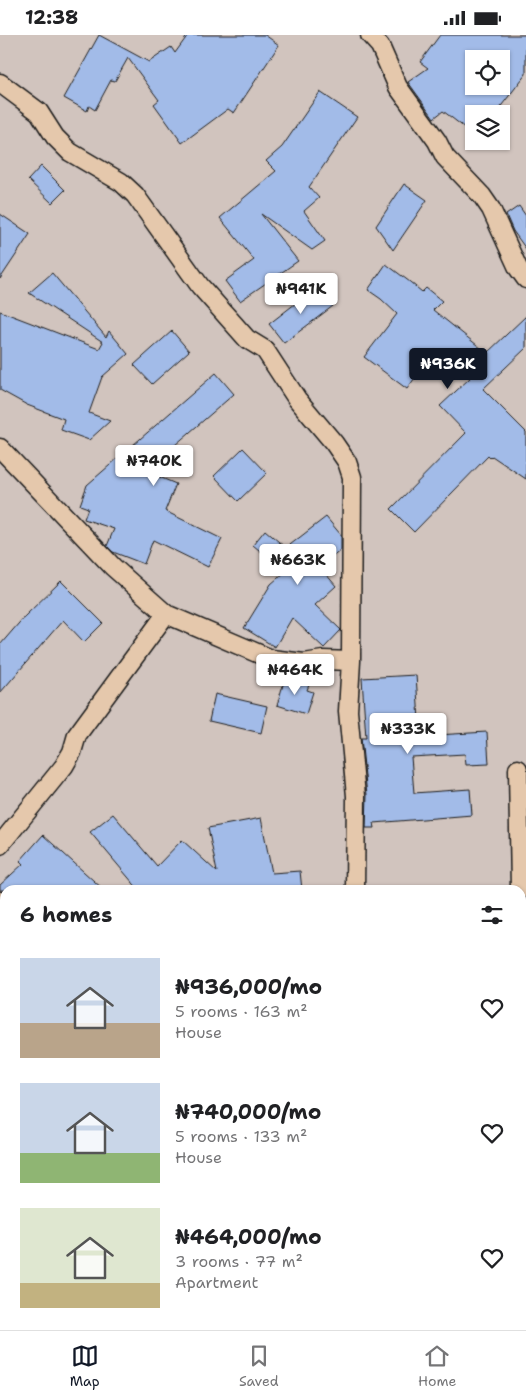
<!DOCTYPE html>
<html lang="en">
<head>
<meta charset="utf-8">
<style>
  :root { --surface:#fff; --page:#f2f2f2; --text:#202124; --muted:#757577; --line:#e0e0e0; --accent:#111827 }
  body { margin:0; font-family:"Shantell Sans",sans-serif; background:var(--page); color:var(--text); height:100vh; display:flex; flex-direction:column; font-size:19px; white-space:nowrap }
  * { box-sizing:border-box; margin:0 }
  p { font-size:16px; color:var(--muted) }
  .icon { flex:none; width:28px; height:28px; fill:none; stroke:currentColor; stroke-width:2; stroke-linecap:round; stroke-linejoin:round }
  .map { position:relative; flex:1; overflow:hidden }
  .sheet { position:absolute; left:0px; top:850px; width:526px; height:445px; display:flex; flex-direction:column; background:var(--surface); border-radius:15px 15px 0 0; box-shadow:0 1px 4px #0004 }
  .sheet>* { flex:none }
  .controls { position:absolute; left:465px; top:15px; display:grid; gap:10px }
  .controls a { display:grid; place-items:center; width:45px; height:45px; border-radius:0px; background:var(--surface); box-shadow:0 1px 4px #0004; font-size:25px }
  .price { position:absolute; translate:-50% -42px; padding:0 11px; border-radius:5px; background:#fff; color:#222; font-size:16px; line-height:32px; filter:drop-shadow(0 1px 2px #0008) }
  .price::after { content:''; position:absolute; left:50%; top:30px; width:15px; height:11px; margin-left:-8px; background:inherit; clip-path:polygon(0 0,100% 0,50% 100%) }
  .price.active { background:var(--accent); color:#fff }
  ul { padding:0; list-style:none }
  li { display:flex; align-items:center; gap:15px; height:125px; padding:0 20px }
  li span { display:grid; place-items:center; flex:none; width:140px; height:100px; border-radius:0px; color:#555 }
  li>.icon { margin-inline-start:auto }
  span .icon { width:60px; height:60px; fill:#fffc; stroke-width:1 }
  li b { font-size:21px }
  h2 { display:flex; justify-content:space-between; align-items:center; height:60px; padding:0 20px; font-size:21px }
  .status { display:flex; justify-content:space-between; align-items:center; height:35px; padding:0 25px; background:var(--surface); direction:ltr }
  .status svg { height:14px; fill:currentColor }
  .tab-bar { display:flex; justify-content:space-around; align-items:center; height:70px; border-top:1px solid var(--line); background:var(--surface); font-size:14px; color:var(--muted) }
  .tab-bar a { display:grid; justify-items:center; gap:2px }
  .tab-bar .active { color:var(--accent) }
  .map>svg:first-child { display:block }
</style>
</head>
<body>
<div class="status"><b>12:38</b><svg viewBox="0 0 49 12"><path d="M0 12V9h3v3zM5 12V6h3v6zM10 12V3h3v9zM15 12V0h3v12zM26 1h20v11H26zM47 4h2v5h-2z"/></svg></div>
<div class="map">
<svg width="526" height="1295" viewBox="0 0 526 1295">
  <rect width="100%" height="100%" fill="#d1c4be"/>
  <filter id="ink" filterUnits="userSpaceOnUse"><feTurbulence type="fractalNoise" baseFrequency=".02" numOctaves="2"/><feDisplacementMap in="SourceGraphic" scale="10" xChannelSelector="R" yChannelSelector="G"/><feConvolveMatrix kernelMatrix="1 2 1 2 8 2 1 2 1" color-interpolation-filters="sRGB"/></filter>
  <g filter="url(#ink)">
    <path fill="#a2bbe8" stroke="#1c1c1c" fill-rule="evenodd" d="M99 0 149 27 171 12 175 18 188 0H265L279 10 234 78 228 74 182 108 154 69 159 65 128 23 115 46 111 45 95 75 89 71 87 76 64 63Z
      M440 0H526V39L495 79H474V100L443 76 434 83 408 47 428 33 420 27ZM474 24H501V51H474Z
      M320 57 357 82 309 152 319 163 304 176 325 206 312 215 261 179 298 226 240 266 225 246 254 225 220 183 276 136 266 126 282 112Z
      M41 131 65 155 52 168 28 145Z
      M404 149 427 165 393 215 376 191Z
      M519 171 526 181V214L513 196 506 180Z
      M0 179 30 199 0 244Z
      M386 229 410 247 422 257 426 253 442 266 433 275 487 318 526 281V313L483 354 526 397V444L492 421 490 423 488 421 414 497 391 474 466 398 440 371 470 343 435 315 407 354 364 322 397 279 381 264 368 255Z
      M52 238 106 302 109 296 128 319 102 342 89 378 110 386 89 405 61 395 64 384 27 370 0 355V276L99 314 103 307 29 258Z
      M318 251 333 271 284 308 269 289Z
      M172 296 189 316 152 349 134 330Z
      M216 338 234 359 145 436 176 449 165 476 222 504 208 532 153 505 144 529 113 517 107 511 114 494 84 484 88 473 80 470 87 450Z
      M243 413 267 438 238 466 214 441Z
      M326 482 341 500V515L320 532 336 551 315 570 341 595 324 613 292 583 275 612 244 593 271 549 285 537 253 510 265 495 286 513Z
      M61 546 103 588 84 607 63 585 0 658V610L25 581Z
      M416 640 420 701 487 697 489 729 466 730 465 719 411 722 414 758 470 754 472 780 374 788 375 793H366L367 760 361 703H366L362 643Z
      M285 643 309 650 307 655 313 657 306 679 277 670Z
      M215 659 267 671 261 698 209 686Z
      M113 779 157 831 182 805 217 837 208 793 261 783 272 838 300 836 302 855H139L90 797Z
      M43 800 104 855H0V850L23 829 20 826Z"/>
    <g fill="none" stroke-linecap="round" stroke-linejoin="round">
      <defs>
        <path id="street" d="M370 0 380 11 398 52 437 106 445 122 482 161 491 174 518 233 526 244
          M0 48 39 77 55 102 70 117 121 147 135 160 200 251 247 304 265 315 297 364 334 408 347 427 352 442 351 626 348 676 356 761 355 855
          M0 413 113 532 166 579 271 624 304 628 323 625 351 626
          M518 734 520 855
          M0 810 64 731 72 717 77 700 166 579
          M0 866 5 870
          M521 971 526 1165
          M68 1295V1290
          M353 1295V1290"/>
      </defs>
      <use href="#street" stroke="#1c1c1c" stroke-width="21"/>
      <use href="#street" stroke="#e5c8ac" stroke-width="18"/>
    </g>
  </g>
</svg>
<div class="controls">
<a><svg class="icon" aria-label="locate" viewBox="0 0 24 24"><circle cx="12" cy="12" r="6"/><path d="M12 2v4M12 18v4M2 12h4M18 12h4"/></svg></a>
<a><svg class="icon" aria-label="layers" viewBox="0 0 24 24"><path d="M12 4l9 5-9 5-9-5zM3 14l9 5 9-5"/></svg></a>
</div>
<b class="price" style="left:301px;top:280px">₦941K</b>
<b class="price active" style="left:448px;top:355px">₦936K</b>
<b class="price" style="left:154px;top:452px">₦740K</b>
<b class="price" style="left:298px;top:551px">₦663K</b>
<b class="price" style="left:295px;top:661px">₦464K</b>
<b class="price" style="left:408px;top:720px">₦333K</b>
<section class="sheet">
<h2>6 homes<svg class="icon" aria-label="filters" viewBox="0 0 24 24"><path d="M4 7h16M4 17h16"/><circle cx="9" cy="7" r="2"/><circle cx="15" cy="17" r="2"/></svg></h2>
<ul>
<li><span style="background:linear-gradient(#c9d6e8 65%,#b9a48a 0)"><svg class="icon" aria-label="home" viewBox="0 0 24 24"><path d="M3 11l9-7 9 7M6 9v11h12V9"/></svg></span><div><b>₦936,000/mo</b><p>5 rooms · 163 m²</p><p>House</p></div><svg class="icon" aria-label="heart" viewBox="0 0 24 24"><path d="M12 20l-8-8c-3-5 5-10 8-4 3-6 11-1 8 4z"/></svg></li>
<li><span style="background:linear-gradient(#c9d6e8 70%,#8fb573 0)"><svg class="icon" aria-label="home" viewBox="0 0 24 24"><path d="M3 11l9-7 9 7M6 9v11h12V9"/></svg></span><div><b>₦740,000/mo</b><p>5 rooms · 133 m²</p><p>House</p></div><svg class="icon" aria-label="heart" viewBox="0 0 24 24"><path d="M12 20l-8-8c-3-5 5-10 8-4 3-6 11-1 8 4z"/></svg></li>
<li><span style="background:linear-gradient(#dfe7d0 75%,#c2b280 0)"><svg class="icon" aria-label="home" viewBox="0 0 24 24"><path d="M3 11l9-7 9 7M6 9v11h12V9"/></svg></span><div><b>₦464,000/mo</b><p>3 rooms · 77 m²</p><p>Apartment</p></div><svg class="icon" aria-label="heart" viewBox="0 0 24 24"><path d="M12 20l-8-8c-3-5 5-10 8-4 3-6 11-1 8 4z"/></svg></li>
</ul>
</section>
</div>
<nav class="tab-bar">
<a class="active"><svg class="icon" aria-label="map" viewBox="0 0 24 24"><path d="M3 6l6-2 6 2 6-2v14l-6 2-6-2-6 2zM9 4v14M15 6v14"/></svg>Map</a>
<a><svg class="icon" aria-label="saved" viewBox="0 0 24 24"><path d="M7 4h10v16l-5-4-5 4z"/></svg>Saved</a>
<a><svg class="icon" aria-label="home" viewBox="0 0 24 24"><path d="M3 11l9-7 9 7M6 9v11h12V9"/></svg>Home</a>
</nav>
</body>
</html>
